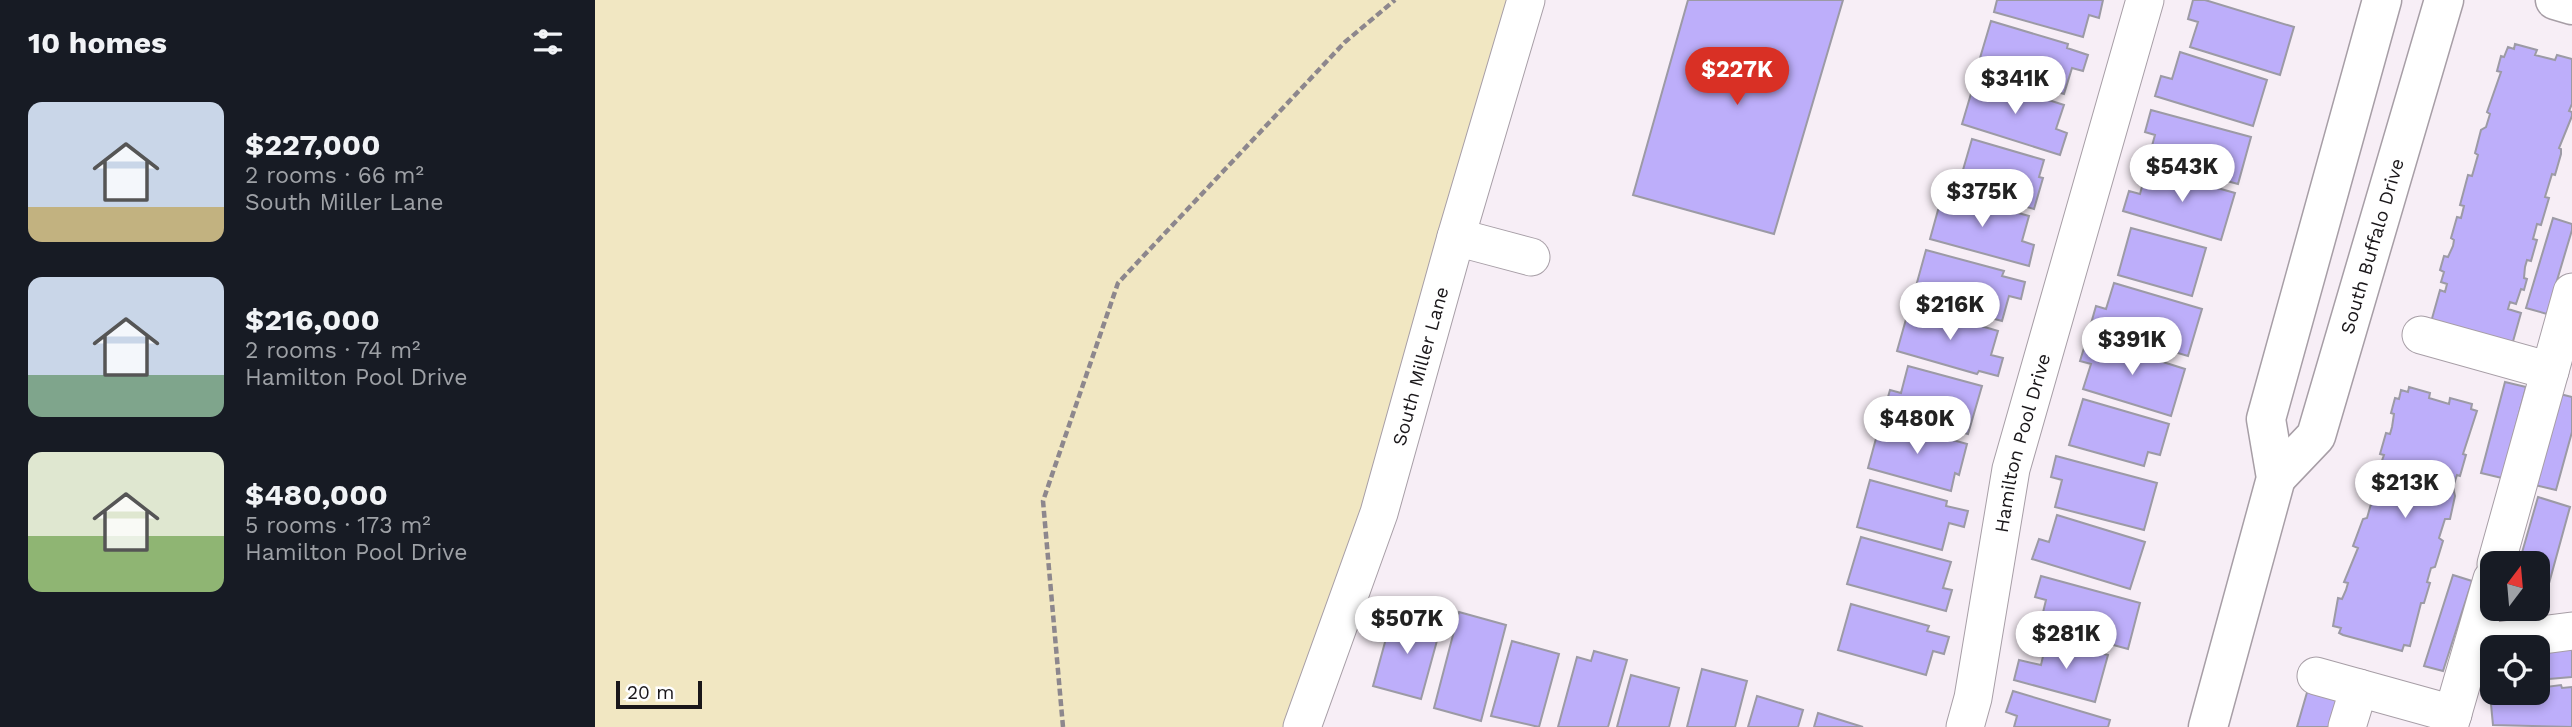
<!DOCTYPE html>
<html lang="en">
<head>
<meta charset="utf-8">
<style>
  :root { --surface:#171b24; --page:#242831; --text:#f1f3f6; --muted:#9ea1a6; --accent:#d93025 }
  body { margin:0; font-family:"Work Sans",sans-serif; background:var(--page); color:var(--text); height:100vh; display:flex; flex-direction:column; font-size:26px; white-space:nowrap }
  * { box-sizing:border-box; margin:0 }
  p { font-size:23px; color:var(--muted) }
  .icon { flex:none; width:38px; height:38px; fill:none; stroke:currentColor; stroke-width:2; stroke-linecap:round; stroke-linejoin:round }
  .map { position:relative; flex:1; overflow:hidden }
  .side { display:flex; flex-direction:column; background:var(--surface); width:595px }
  .side>* { flex:none }
  .needle { width:46px; rotate:16deg }
  .controls { position:absolute; left:1885px; top:551px; display:grid; gap:14px }
  .controls a { display:grid; place-items:center; width:70px; height:70px; border-radius:14px; background:var(--surface); box-shadow:0 4px 10px #0003; font-size:35px }
  .scale { position:absolute; left:21px; bottom:18px; width:86px; box-sizing:border-box; padding-left:7px; border:4px solid #191619; border-top:0; font-size:19px; line-height:24px; white-space:nowrap; color:#191619; -webkit-text-stroke:5px #fefefe; paint-order:stroke }
  .price { position:absolute; translate:-50% -60px; padding:0 16px; border-radius:24px; background:#fff; color:#222; font-size:23px; line-height:46px; filter:drop-shadow(0 2px 4px #0008) }
  .price::after { content:''; position:absolute; left:50%; top:42px; width:21px; height:16px; margin-left:-10px; background:inherit; clip-path:polygon(0 0,100% 0,50% 100%) }
  .price.current { background:var(--accent); color:#fff }
  ul { padding:0; list-style:none }
  li { display:flex; align-items:center; gap:21px; height:175px; padding:0 28px }
  li span { display:grid; place-items:center; flex:none; width:196px; height:140px; border-radius:14px; color:#555 }
  li>.icon { margin-inline-start:auto }
  span .icon { width:84px; height:84px; fill:#fffc; stroke-width:1 }
  li b { font-size:30px }
  h2 { display:flex; justify-content:space-between; align-items:center; height:84px; padding:0 28px; font-size:30px }
  main { display:flex; flex:1; min-height:0 }
  .map>svg:first-child { display:block }
</style>
</head>
<body>
<main>
<section class="side">
<h2>10 homes<svg class="icon" aria-label="filters" viewBox="0 0 24 24"><path d="M4 7h16M4 17h16"/><circle cx="9" cy="7" r="2"/><circle cx="15" cy="17" r="2"/></svg></h2>
<ul>
<li><span style="background:linear-gradient(#c9d6e8 75%,#c2b280 0)"><svg class="icon" aria-label="home" viewBox="0 0 24 24"><path d="M3 11l9-7 9 7M6 9v11h12V9"/></svg></span><div><b>$227,000</b><p>2 rooms · 66 m²</p><p>South Miller Lane</p></div></li>
<li><span style="background:linear-gradient(#c9d6e8 70%,#7fa58c 0)"><svg class="icon" aria-label="home" viewBox="0 0 24 24"><path d="M3 11l9-7 9 7M6 9v11h12V9"/></svg></span><div><b>$216,000</b><p>2 rooms · 74 m²</p><p>Hamilton Pool Drive</p></div></li>
<li><span style="background:linear-gradient(#dfe7d0 60%,#8fb573 0)"><svg class="icon" aria-label="home" viewBox="0 0 24 24"><path d="M3 11l9-7 9 7M6 9v11h12V9"/></svg></span><div><b>$480,000</b><p>5 rooms · 173 m²</p><p>Hamilton Pool Drive</p></div></li>
</ul>
</section>
<div class="map">
<svg width="1977" height="727" viewBox="0 0 1977 727">
  <rect width="100%" height="100%" fill="#f7eef6"/>
  <path fill="#f1e7c2" d="M0 0H914L703 727H0Z"/>
  <path fill="#bdaefa" stroke="#9c9aa5" stroke-width="2" d="M1093 0H1248L1179 234 1038 195Z
    M1402 0H1508L1504 18 1494 15 1488 37 1399 12Z
    M1598 0H1610L1699 27 1685 75 1595 47 1603 22 1593 19Z
    M1396 21 1473 44 1472 48 1493 55 1488 71 1477 68 1469 94 1382 68Z
    M1920 44 1942 50 1940 55 1960 60 1962 55 1977 59V104L1974 111 1977 112V116L1964 148 1966 149V154L1960 175 1957 174 1950 197 1954 198 1946 225 1942 224 1938 239 1942 240 1936 261 1932 260 1930 267 1929 278 1932 279 1929 290 1926 289 1921 304 1915 302 1913 309 1926 313 1917 345 1836 322 1845 290 1850 292 1852 284 1846 282 1849 272 1845 270 1849 256 1853 257 1858 246 1859 240 1856 238 1862 217 1866 218 1869 206 1865 205 1873 175 1877 176 1883 155 1880 153 1886 130 1891 127 1895 114 1892 112 1906 72 1902 71 1906 56 1909 57 1913 47 1919 49Z
    M1585 52 1672 80 1658 126 1560 96 1566 76 1577 79Z
    M1381 77 1469 105 1461 129 1472 133 1465 155 1367 124Z
    M1556 110 1656 137 1643 184 1553 160 1560 135 1550 132Z
    M1377 139 1449 160 1444 177 1448 178 1439 209 1363 187Z
    M1552 168 1640 193 1626 240 1528 211 1534 191 1545 194Z
    M1348 192 1434 216 1427 241 1439 245 1434 266 1335 239Z
    M1958 218 1977 224V230L1952 314 1931 308Z
    M1536 228 1611 248 1597 296 1523 275Z
    M1331 250 1409 271 1407 276 1430 282 1426 299 1414 296 1407 321 1318 297Z
    M1519 283 1607 309 1593 356 1495 327 1501 306 1511 309Z
    M1315 305 1403 331 1396 355 1408 358 1403 376 1384 371 1382 374 1302 351Z
    M1492 338 1590 369 1576 416 1488 389 1496 364 1485 361Z
    M1313 366 1387 386 1373 434 1289 411 1295 390 1306 393Z
    M1910 382 1931 387 1907 478 1886 473Z
    M1814 387 1835 393 1834 398 1854 404 1855 398 1877 404 1876 409 1882 411 1868 454 1871 455 1865 476 1862 475 1858 487 1860 496 1855 519H1850L1844 538 1848 541 1840 567 1836 568 1832 582 1835 583 1829 603H1826L1815 646 1809 645 1807 651 1748 635 1744 633 1746 628 1738 626 1743 598 1747 599 1751 590 1753 583 1749 582 1763 548 1758 546 1768 519 1772 518 1778 497 1774 496 1789 455 1785 454 1791 433 1795 434 1797 427 1799 414 1796 413 1800 398 1804 399 1806 390 1813 392Z
    M1965 394 1977 397V432L1961 490 1940 485Z
    M1488 399 1574 424 1565 455 1553 452 1549 466 1474 445Z
    M1286 420 1372 444 1364 475 1360 473 1356 491 1273 468Z
    M1461 456 1562 483 1549 530 1460 507 1467 480 1456 477Z
    M1275 480 1352 501 1351 506 1373 511 1369 527 1354 523 1347 550 1262 527Z
    M1943 497 1975 507 1953 587 1942 584V564L1924 563Z
    M1462 515 1550 542 1535 589 1437 559 1444 539 1454 542Z
    M1266 537 1356 562 1348 588 1357 590 1351 611 1252 584Z
    M1858 575 1877 581 1848 671 1829 666Z
    M1446 576 1545 603 1533 649 1445 625 1451 600 1440 597Z
    M1256 604 1334 626 1332 631 1354 637 1349 654 1338 651 1331 675 1243 650Z
    M864 612 911 625 886 721 839 708Z
    M798 613 846 626 826 699 778 686Z
    M1452 639 1513 655 1500 702 1419 680 1424 660 1446 665Z
    M917 641 964 654 944 727 896 716Z
    M1977 649V677L1942 680V651Z
    M999 651 1032 660 1013 727H963L982 657 996 661Z
    M1107 669 1152 681 1140 727H1092Z
    M1036 675 1084 688 1074 727H1022Z
    M1966 685 1967 688 1977 687V727L1898 725 1896 704 1901 703 1900 696 1942 693 1944 688Z
    M1713 689 1745 698 1738 727H1702Z
    M1418 691 1515 720 1513 727H1419L1422 716 1411 712Z
    M1162 696 1208 710 1203 727H1153Z
    M1223 713 1268 727H1219Z"/>
  <g fill="none" stroke-linecap="round" stroke-linejoin="round">
    <defs>
      <g id="minor">
        <path d="M861 237 936 257"/>
        <path d="M1826 335 1955 371"/>
        <path d="M1901 564 1977 292"/>
        <path d="M1879 644 1977 631"/>
        <path d="M1721 676 1858 714"/>
        <path id="s1" d="M707 727 784 513 861 237 931 0"/>
        <path id="s2" d="M1370 727 1378 698 1416 469 1550 0"/>
        <path d="M1752 727 1764 688"/>
        <path d="M1854 727 1897 579"/>
      </g>
      <g id="major">
        <path d="M1960 0 1977 5"/>
        <path id="s3" d="M1681 478 1721 436 1849 0"/>
        <path d="M1613 727 1681 478 1671 419 1787 0"/>
      </g>
    </defs>
    <use href="#minor" stroke="#a79ea6" stroke-width="39"/>
    <use href="#major" stroke="#a79ea6" stroke-width="41"/>
    <path stroke="#8d878d" stroke-width="4.5" stroke-dasharray="7 3.5" stroke-linecap="butt" d="M468 727 448 501 523 283 750 42 800 0"/>
    <use href="#minor" stroke="#fff" stroke-width="37"/>
    <use href="#major" stroke="#fff" stroke-width="38"/>
  </g>
  <g text-anchor="middle" dominant-baseline="central" stroke-width="5" stroke-linejoin="round" paint-order="stroke">
    <g font-size="19" fill="#191619" stroke="#fefefe">
      <text stroke="none"><textPath href="#s3" startOffset="256">South Buffalo Drive</textPath></text>
      <text stroke="none"><textPath href="#s1" startOffset="380">South Miller Lane</textPath></text>
      <text stroke="none"><textPath href="#s2" startOffset="290">Hamilton Pool Drive</textPath></text>
    </g>
  </g>
</svg>
<div class="controls">
<a><svg class="needle" viewBox="-14 -14 28 28"><path d="M0-13l5 13h-10z" fill="#e53935"/><path d="M0 13l5-13h-10z" fill="#9ea1a6"/></svg></a>
<a><svg class="icon" aria-label="locate" viewBox="0 0 24 24"><circle cx="12" cy="12" r="6"/><path d="M12 2v4M12 18v4M2 12h4M18 12h4"/></svg></a>
</div>
<div class="scale">20 m</div>
<b class="price current" style="left:1142px;top:107px">$227K</b>
<b class="price" style="left:1420px;top:116px">$341K</b>
<b class="price" style="left:1587px;top:204px">$543K</b>
<b class="price" style="left:1387px;top:229px">$375K</b>
<b class="price" style="left:1355px;top:342px">$216K</b>
<b class="price" style="left:1537px;top:377px">$391K</b>
<b class="price" style="left:1322px;top:456px">$480K</b>
<b class="price" style="left:1810px;top:520px">$213K</b>
<b class="price" style="left:812px;top:656px">$507K</b>
<b class="price" style="left:1471px;top:671px">$281K</b>
</div>
</main>
</body>
</html>
